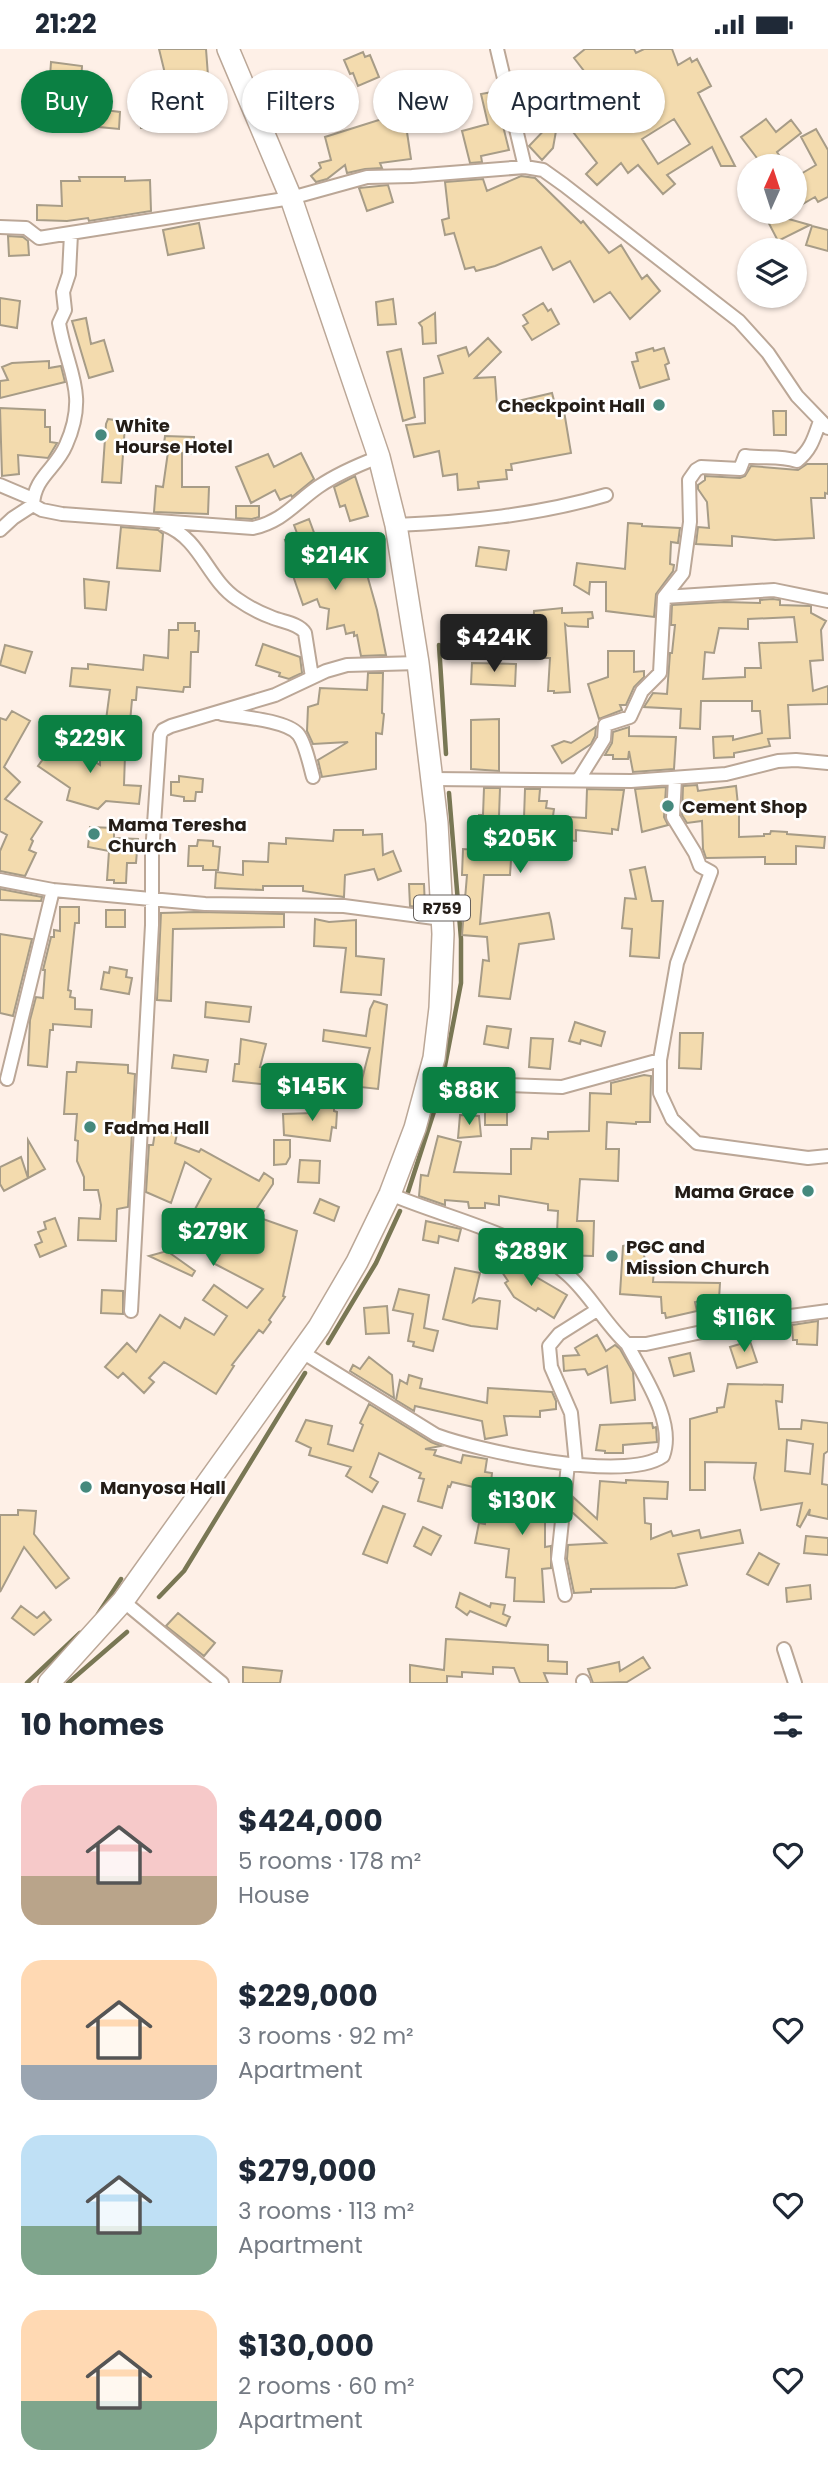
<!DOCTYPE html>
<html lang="en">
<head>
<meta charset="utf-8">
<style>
  :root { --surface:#fff; --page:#f2f2f3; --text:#1f2937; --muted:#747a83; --accent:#0b8043 }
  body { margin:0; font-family:Poppins,sans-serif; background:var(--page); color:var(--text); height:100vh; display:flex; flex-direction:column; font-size:26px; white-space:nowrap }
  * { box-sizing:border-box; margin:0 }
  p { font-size:23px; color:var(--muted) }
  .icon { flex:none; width:38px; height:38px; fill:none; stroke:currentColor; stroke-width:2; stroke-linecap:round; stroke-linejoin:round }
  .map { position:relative; height:1634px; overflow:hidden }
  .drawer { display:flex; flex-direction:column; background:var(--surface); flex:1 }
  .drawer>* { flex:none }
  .banner { position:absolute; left:21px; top:21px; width:788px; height:63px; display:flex; gap:14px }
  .needle { width:46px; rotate:3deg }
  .buttons { position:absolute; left:737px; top:105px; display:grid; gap:14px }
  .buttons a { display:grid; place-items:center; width:70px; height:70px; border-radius:50%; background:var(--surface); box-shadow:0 2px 5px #0004; font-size:35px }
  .price { position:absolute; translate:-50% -60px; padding:0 16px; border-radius:7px; background:var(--accent); color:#fff; font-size:23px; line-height:46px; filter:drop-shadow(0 2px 4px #0008) }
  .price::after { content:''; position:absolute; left:50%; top:42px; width:21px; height:16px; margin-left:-10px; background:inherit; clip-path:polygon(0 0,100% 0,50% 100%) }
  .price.current { background:#222; color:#fff }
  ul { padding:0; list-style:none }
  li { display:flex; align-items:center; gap:21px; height:175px; padding:0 21px }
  li span { display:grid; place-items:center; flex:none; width:196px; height:140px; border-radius:21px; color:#555 }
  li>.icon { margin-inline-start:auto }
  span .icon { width:84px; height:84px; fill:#fffc; stroke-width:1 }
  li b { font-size:30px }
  h2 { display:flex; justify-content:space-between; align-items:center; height:84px; padding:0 21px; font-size:30px }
  .tag { padding:0 24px; border-radius:32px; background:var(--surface); box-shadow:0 2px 5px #0004; font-size:24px; line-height:63px }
  .tag.current { background:var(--accent); color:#fff }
  .status { display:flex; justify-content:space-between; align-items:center; height:49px; padding:0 35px; background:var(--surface); direction:ltr }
  .status svg { height:19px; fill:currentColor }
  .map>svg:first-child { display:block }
</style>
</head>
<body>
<div class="status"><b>21:22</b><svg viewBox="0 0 49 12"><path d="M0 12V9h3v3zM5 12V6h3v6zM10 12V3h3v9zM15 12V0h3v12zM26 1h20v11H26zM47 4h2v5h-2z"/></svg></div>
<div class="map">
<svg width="828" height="1634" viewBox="0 0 828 1634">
  <rect width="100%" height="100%" fill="#fef0e7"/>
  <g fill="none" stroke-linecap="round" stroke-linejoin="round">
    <path stroke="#797754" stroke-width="4.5" d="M439 596 446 705
      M443 1027 461 934V890L449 744
      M408 1143 440 1044
      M328 1294 376 1214 400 1162
      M159 1548 184 1522 305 1324
      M98 1565 121 1530
      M27 1634 80 1584
      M68 1634 127 1583"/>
  </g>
  <path fill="#f3dbae" stroke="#a79c87" stroke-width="2" fill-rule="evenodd" d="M159 0H206L209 40 196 41V77L141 79 139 46 147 45V42L169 41Z
    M585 0H634L636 4 644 0H672L678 16 690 9 692 13 697 10 711 37 698 44 735 117H721L712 98 667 126 675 135 663 145 638 116 628 124 621 114 597 136 586 125 597 114 559 65 553 99 542 111 529 97 554 71 525 79 518 50 532 46 530 42 549 35 551 40H556L581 30 578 25 584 22 574 9ZM674 70 690 95 658 115 642 90Z
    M363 3 365 8 370 6 379 28 358 37 353 24 350 25 344 11Z
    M51 13 82 17 80 53 105 56 104 61 120 63 119 80 99 78 100 74 84 72 72 71 71 78 34 74 38 41 49 42Z
    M312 34 326 76 311 81 309 76 290 82 287 70 305 64 296 39Z
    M498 42 506 78 502 73 509 101 481 107 482 113 470 114 462 82 488 75 481 45Z
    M404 63 411 110 380 114 382 119 365 120 347 124 345 116 327 130 316 133 311 127 321 119 319 114 331 111 325 88Z
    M766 70 776 83 791 71 801 84 777 103 786 117H763L741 88Z
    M816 80 828 101V148L818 153 815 148 794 160V129L816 116 801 88Z
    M521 127 535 129 581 174 583 172 609 204 621 196 642 230 647 226 660 242 630 270 610 243 594 253 570 212 553 221 541 198 495 217 476 222 474 218 465 220 454 184 445 186 442 171 449 169 445 133 483 130 487 142Z
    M79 128H125V132L150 131 151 162 89 172 88 169 67 172 37 171V156L62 157 61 132H80Z
    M388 136 393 153 367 162 359 139Z
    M763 163 778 167 810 176 778 192Z
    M199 174 204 199 168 206 163 181Z
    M812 177 828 181V202L806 196Z
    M8 187 23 188 28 192 29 206 9 207Z
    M0 249 20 252 17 279 0 276Z
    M393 250 396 275 378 276 376 253Z
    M543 254 548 262 551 260 559 275 532 291 523 277 528 274 523 266Z
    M435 264 436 294 423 295 422 278 419 274Z
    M86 269 91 295 104 291 113 322 89 329 72 272Z
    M488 289 501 303 475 329 495 328 497 357 552 344 557 363 564 362 571 404 511 415 512 421H506L507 430 478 433 479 439 458 441 457 425 443 427 439 402 414 408 406 376 425 374 424 329 443 324 438 307 466 298 469 307Z
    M653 299 654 302 664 299 669 314 665 316 669 330 640 339 632 313 638 312 636 304Z
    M401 300 415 368 403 372 387 303Z
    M49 312V319L61 317 65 333 0 349V332L8 331 2 318 12 314Z
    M0 359 45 361V378H50V393L57 394 48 409 18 406 19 425 2 427Z
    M773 362H786V386H774Z
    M108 370 122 372 121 376H125L121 434 102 433 106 375Z
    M165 387 194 388V405L182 404V438H209L208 465 154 463 156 437 163 438 168 403 163 402Z
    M301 404 314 430 292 448 291 446 280 451 275 441 251 454 236 418 268 405 274 418Z
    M807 415H828V445L825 444V449H811L814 489 775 491 732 487V497L696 495 698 478 709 479 707 453 698 440V436L705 431V427L740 429 745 427 751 417 798 421Z
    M355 427 368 467 350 472 345 456 340 458 334 438Z
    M236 457H259V468L252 470 236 469Z
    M309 470 330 527 333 526 336 531 366 522 377 561 386 606 361 607 357 586 354 587V583L346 585 344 576 327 580 329 560 320 558 317 550 303 556 287 509 291 508 285 491 298 487 294 476Z
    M628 474 642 475V477L680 479 678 494 671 493 670 515 674 516 673 522 656 545 654 568 606 562V533H590L589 545 574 536 577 514 625 520Z
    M121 478 158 481 163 485 160 522 117 519Z
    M479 498 509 502 506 521 476 517Z
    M84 530 109 533 106 561 85 559Z
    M773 550 780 551V556L811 557V564L826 572 821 581 823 611 810 612 813 642 828 637V655L788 656 790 689 768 690 770 697 734 704V708L714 709 713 688 733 687V691L762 684 760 662H752V652H701L700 680 680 679 681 660 644 658 653 644 667 645 670 604H672L675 576H671L672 556 724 553 760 554V551ZM794 568 797 593 759 594 761 619H745V628L703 630 705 603 714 604 719 579 748 580V570Z
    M562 559V564L592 563 593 569 588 570V578L568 577 565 575 570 643 554 644V642H548L550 609H533L534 562Z
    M178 574H195V582H199L198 603H191L190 638H184L183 643 137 638 136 651H132L130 673 106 671 110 641 70 637 72 619 88 620V615L143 621 144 606 168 609 169 581H178Z
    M263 595 300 608 302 624 289 630 279 627 280 624 256 616Z
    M5 596 32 603 25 624 0 616Z
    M608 602H634V623L644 622V628L634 638 626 656H620L622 661 599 670 588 635 608 628Z
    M472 614 516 615 515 637 471 635Z
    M368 624H383L382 664 384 665 382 685 376 684V720L322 728 318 711 348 693 313 695 307 682 308 658 318 655 320 639 367 641Z
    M12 662 30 672 4 718 20 733 5 750 42 773 31 790 33 792 29 801 36 804 25 827 0 822V802L7 786 0 782V669L6 671Z
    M499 670V722L471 720V671Z
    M596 678 595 687 591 695 562 714 552 697 564 692 571 694Z
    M629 678V687L676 688 674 720 633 723 629 702 628 710H613V706H605L612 694 613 683Z
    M65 679 80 682 76 701 100 716V705L125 706 124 736 141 737 139 755 106 752 98 760 67 751 70 739 38 717 46 706 50 709 61 693Z
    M179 727 203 730 202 743H196L195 752H184V748L171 746V733H179Z
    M697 736 698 742 736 737 739 766V788L764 787V785H770L771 782 787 783V785L825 788 824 799 796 797V815H765V808L706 809 703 800 702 772 687 774 682 766 683 737Z
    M666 738 664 768 668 776 642 783 635 740Z
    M484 739H500L499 767 524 769 525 740H540L539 752H547L546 759 554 760 553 767 586 769 587 740 624 741 618 781 612 780V785L576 781V792L557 790 558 784 513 781 510 826H484L480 875 549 864 551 872 554 890 519 895 510 950 479 947 483 911 489 912 487 888 462 886 467 826H462L463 800 477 801 479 766H483Z
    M90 778 114 779V789L138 790 136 814H127L126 834H114V831H107L109 802 88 798Z
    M334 781H363V786L382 785 383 806 393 802 401 822 378 831 374 820 345 826 344 848 303 842V837H263V841L215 839 216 823 243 826V812L268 813 269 794 286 795V789L333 792Z
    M198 791 213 792V797L220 798 218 821H203V817H188L189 797H197Z
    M645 818 652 852H663L659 909 630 907 632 880 622 879 625 849 636 850 630 821Z
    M409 835H424L425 859 410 857Z
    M0 840 42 848 41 852 0 851Z
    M60 858H79V874H75L68 941 71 942 70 948 75 949V960L92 961 91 978 53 975V981H50L47 1018 28 1016 30 971 36 948 43 949 45 921H43L51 888H54V881L60 882Z
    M106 861H125V878H106Z
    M198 863 284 865V878L173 880 171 952 157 951 161 864Z
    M315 870 329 873 356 871V907L384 910 381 946 341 943 346 899 314 897Z
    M0 885 32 890 13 967 0 964Z
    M110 918 127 921 126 928 132 929 129 945 101 940 104 923 109 924Z
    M374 952 387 956 378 1040 360 1038 370 999 323 992 324 981 366 987 370 960Z
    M206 953 251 958 249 973 205 968Z
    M575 973 605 983 601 997 581 991 580 995 569 992Z
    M487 977 511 980 508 999 484 995Z
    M680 984H703L701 1020 679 1019Z
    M531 989 553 990 550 1020 529 1018Z
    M241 990 266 995 260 1018 271 1019 269 1036 233 1032 235 1015H239Z
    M174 1006 208 1011 206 1023 172 1019Z
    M77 1013 128 1016V1024L135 1025 128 1158 117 1160 116 1192 78 1191 79 1169 100 1170 101 1156 98 1141H84V1128L77 1112 78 1092 75 1091 77 1065H64L67 1023H76Z
    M644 1026 651 1027 650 1073H636V1075L607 1073 606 1100H619L618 1132 580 1130 577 1172H594L593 1207 556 1206 558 1162 548 1161V1155L499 1147V1156L485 1154V1159H469L468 1153 445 1151V1156L419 1147 421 1126 428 1127 438 1087 461 1093 454 1123 511 1125V1100H531L532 1089 548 1090V1083L589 1082 590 1044 611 1045V1034Z
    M314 1054 334 1057V1062L337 1063 336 1079 332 1078 330 1092 284 1086 283 1065 313 1064Z
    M485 1056H507V1076H485Z
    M460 1066 479 1067 481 1087 458 1089Z
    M156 1077 167 1078V1083L177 1085 175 1094 199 1103 201 1100 259 1132 264 1124 273 1130V1135L257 1159 264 1162 260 1169 297 1182 283 1247 285 1248 269 1271 271 1273 263 1284 259 1281 232 1316 234 1317 216 1345 164 1313 149 1329 154 1333 144 1344 123 1324 118 1329 105 1318 127 1294 136 1303 160 1266 180 1279 185 1269 214 1286 227 1267 203 1251 214 1236 247 1259 263 1240 213 1214 229 1184 208 1173 194 1195H177L168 1190 179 1173 186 1177 211 1130 185 1113 171 1154 146 1143 149 1096H153Z
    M28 1091 45 1120 4 1142 0 1135V1118L21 1108 28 1129Z
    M274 1091H290V1108L286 1115 274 1116Z
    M300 1111 320 1112 319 1134 298 1133Z
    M320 1150 339 1158 334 1172 314 1164Z
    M55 1169 66 1197 40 1208 35 1196 42 1193 38 1183 46 1180 44 1173Z
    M426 1172 461 1180 458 1192 439 1187 438 1194 423 1191Z
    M640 1192 648 1221H654L653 1233 720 1234 719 1250 695 1253 697 1262 666 1269 665 1264H662L661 1248 620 1245 623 1197Z
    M167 1202 195 1222 192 1227 149 1207Z
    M519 1205 525 1214 519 1218 567 1246 554 1269 538 1259 536 1262 514 1248 505 1234 508 1232 498 1217Z
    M455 1219 480 1224 473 1253 479 1249 500 1252 497 1280 471 1277 443 1270Z
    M399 1240 429 1246 424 1279 438 1282 433 1302 413 1297 414 1293 408 1292 413 1265 393 1261Z
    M102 1241 123 1242V1265L101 1264Z
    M387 1257 389 1284 366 1285 364 1259Z
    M818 1272 817 1296 797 1295V1291H793L792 1276Z
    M597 1286 606 1302 615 1296 620 1300 633 1323 635 1351 611 1354 607 1317 588 1326 585 1320 564 1322 563 1307 579 1306 575 1299Z
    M750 1292 757 1313 737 1319 730 1298Z
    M690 1304 694 1322 674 1327 669 1309Z
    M369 1308 392 1326 394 1349 350 1322 353 1316 360 1320Z
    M409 1326 422 1330 420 1339 487 1354 488 1339 552 1343 556 1352V1360L540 1362V1368L504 1367 507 1386 485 1390 482 1372 415 1357 414 1362 396 1351 400 1331 407 1335Z
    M728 1335 783 1336 782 1353 776 1352 779 1380H801L802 1371 828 1374V1402L824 1405 822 1435 828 1436V1470L809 1466 810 1460 800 1478 797 1476 802 1454 761 1461 754 1429 756 1414 705 1413V1441H690V1370L717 1363V1359L724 1358ZM787 1391 813 1395 810 1425 785 1422Z
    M369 1355 431 1393 441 1397 425 1400 436 1401 434 1406 461 1414 463 1406 487 1410 485 1423 492 1424 490 1442 452 1433 450 1438 448 1437 442 1459 418 1452 424 1430 419 1429 421 1424 379 1404 370 1428 378 1433 372 1443 346 1427 351 1418 309 1406 311 1399 296 1392 306 1371 332 1377 328 1395 353 1402 363 1376 360 1374Z
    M652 1374 653 1379 656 1378 657 1393 623 1396V1404H605V1402L596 1401 600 1376Z
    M626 1431 668 1433 667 1450 644 1449 645 1474 651 1475V1490L671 1482 673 1487 699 1481 701 1489 740 1481 743 1494 678 1505 687 1536 675 1539 591 1540V1543L574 1544 567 1510 568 1496 606 1494 572 1463 573 1448 597 1470 600 1432 626 1434Z
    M526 1432 557 1434 554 1467H545V1498L551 1497V1519L542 1520 544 1553 514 1552 515 1529 506 1528 509 1500 475 1494 479 1474 485 1475 487 1450 521 1453 523 1436H526Z
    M383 1457 405 1465 387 1514 363 1505Z
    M18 1461 36 1462 34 1485 69 1529 56 1539 24 1498 0 1543V1466H18Z
    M423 1478 441 1487 431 1506 414 1497Z
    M806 1487 828 1489V1506L804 1504Z
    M759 1504 779 1515 768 1536 747 1525Z
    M810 1536 811 1550 787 1553 786 1539Z
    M460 1544 490 1558 491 1554 505 1556 503 1565 510 1568 506 1577 470 1562 467 1566 456 1558Z
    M21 1557 37 1569 44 1563 51 1571 34 1586 12 1569Z
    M178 1564 215 1594 204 1607 166 1577Z
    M446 1590 548 1596V1612L567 1613V1625L544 1624 548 1634H520L514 1619 493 1618V1625L462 1623V1628L447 1627V1634H410V1616L444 1621Z
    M643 1608 650 1619 627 1633 593 1634 588 1620 619 1613 620 1622Z
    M243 1618 282 1622 280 1634H243Z"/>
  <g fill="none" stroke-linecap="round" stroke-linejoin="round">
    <defs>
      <path id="street" d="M497 0 525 118
        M0 178 26 179 39 189 291 149 367 128 412 127 525 118 543 121 564 136 739 272 768 304 797 347 828 379
        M71 185 69 225 63 243 65 261 59 274C67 322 89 344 66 396 56 420 34 428 33 456L42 461 62 465 253 479C283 472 294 455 318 438 337 425 358 416 379 408
        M0 436 33 450
        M165 476C201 490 207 530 237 550 247 557 260 564 271 568 282 573 299 574 305 584L312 628
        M396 476C467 473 538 466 606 446
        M0 481 13 469 33 456
        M664 548 774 541 828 552
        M222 665C240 668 286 671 298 685 305 693 310 717 313 728
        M675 729 673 768 695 804 700 817 711 823 677 914 660 1011V1044L672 1070 697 1094 808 1109 828 1107
        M432 730 631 732 726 725 778 712 796 711 828 714
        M579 730 604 690 605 676 630 668 642 642 660 624 664 548 683 524 690 473 689 431 696 421 701 418 740 420 745 407C763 410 779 406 797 412 811 401 814 389 820 372
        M0 831 53 841 205 855 344 857 442 870
        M7 1030 53 841
        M428 1033 562 1038 660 1011
        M390 1145C446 1169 521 1184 567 1225 591 1246 604 1274 627 1295H646L753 1272 828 1262
        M131 1262 152 876V805L160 686 163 681 171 677 275 646 326 622 347 616 418 614
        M302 1303 436 1386C479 1402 625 1434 663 1407 676 1373 643 1326 627 1295
        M576 1415 571 1364 551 1318 549 1297 559 1285 597 1261
        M565 1546 558 1510 568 1415
        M123 1552 222 1634
        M784 1600 795 1634
        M583 1632 584 1634"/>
      <path id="primary" d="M49 1634 123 1552 319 1278 357 1213 390 1145 415 1079 434 1009 440 959 443 885 437 774 418 614 396 476 379 408 291 149 228 0"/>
    </defs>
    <use href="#street" stroke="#bba797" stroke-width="16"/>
    <use href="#primary" stroke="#bba797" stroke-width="24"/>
    <use href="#street" stroke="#fff" stroke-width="12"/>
    <use href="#primary" stroke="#fff" stroke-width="21"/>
  </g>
  <g fill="#45897d" stroke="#fff" stroke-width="2.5">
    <circle cx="659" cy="356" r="7"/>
    <circle cx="101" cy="386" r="7"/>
    <circle cx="668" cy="757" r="7"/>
    <circle cx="94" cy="785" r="7"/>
    <circle cx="90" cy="1078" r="7"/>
    <circle cx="808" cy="1142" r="7"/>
    <circle cx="612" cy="1207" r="7"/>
    <circle cx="86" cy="1438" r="7"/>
  </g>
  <g text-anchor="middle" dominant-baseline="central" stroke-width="5" stroke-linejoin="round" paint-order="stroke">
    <rect fill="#fff" stroke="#66615d" stroke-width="2" x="414" y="846.5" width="56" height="25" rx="5"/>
    <g font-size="16" font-weight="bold" fill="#241d17">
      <text x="442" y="859">R759</text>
    </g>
    <g font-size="18" font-weight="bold" fill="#241d17" stroke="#fff" text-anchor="start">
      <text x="645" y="356" text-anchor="end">Checkpoint Hall</text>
      <text x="115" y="376">White<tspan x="115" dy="21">Hourse Hotel</tspan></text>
      <text x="682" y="757">Cement Shop</text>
      <text x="108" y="775">Mama Teresha<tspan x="108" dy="21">Church</tspan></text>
      <text x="104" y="1078">Fadma Hall</text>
      <text x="794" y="1142" text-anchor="end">Mama Grace</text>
      <text x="626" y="1197">PGC and<tspan x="626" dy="21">Mission Church</tspan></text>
      <text x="100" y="1438">Manyosa Hall</text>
    </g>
  </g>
</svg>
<div class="buttons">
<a><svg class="needle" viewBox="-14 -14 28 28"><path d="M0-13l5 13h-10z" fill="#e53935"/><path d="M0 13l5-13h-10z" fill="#747a83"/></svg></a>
<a><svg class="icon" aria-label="layers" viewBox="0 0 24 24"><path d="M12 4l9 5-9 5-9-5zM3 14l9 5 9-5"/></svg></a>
</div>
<b class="price" style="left:335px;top:543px">$214K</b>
<b class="price current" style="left:494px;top:625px">$424K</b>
<b class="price" style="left:90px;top:726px">$229K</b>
<b class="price" style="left:520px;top:826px">$205K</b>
<b class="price" style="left:312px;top:1074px">$145K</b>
<b class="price" style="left:469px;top:1078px">$88K</b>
<b class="price" style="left:213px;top:1219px">$279K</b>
<b class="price" style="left:531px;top:1239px">$289K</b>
<b class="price" style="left:744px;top:1305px">$116K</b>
<b class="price" style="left:522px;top:1488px">$130K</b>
<div class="banner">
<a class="tag current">Buy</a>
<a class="tag">Rent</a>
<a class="tag">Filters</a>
<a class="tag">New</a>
<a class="tag">Apartment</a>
</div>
</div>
<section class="drawer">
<h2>10 homes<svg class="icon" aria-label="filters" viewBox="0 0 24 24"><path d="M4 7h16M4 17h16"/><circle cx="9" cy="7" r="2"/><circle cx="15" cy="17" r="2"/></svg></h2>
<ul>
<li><span style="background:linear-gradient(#f6c9c9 65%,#b9a48a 0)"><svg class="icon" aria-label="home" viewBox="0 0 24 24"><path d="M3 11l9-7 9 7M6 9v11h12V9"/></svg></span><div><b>$424,000</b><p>5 rooms · 178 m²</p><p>House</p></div><svg class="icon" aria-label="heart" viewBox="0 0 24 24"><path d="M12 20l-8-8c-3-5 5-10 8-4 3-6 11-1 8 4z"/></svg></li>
<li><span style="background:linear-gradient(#ffd9b3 75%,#9aa5b1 0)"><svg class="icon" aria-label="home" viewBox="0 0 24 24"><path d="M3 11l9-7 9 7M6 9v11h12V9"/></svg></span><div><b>$229,000</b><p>3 rooms · 92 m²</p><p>Apartment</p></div><svg class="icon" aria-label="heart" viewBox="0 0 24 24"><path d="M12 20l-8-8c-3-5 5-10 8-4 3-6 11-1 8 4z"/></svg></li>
<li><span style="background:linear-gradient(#bfe0f5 65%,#7fa58c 0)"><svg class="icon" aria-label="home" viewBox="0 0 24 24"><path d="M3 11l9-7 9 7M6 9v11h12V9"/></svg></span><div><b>$279,000</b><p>3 rooms · 113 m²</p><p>Apartment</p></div><svg class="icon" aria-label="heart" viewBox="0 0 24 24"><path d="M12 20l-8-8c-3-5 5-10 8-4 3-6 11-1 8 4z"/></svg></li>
<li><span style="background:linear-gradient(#ffd9b3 65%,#7fa58c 0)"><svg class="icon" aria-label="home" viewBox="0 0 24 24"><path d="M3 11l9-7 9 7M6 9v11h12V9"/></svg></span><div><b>$130,000</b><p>2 rooms · 60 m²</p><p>Apartment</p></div><svg class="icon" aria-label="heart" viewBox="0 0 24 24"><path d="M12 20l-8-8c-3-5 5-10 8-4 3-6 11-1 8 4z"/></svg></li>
</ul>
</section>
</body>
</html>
